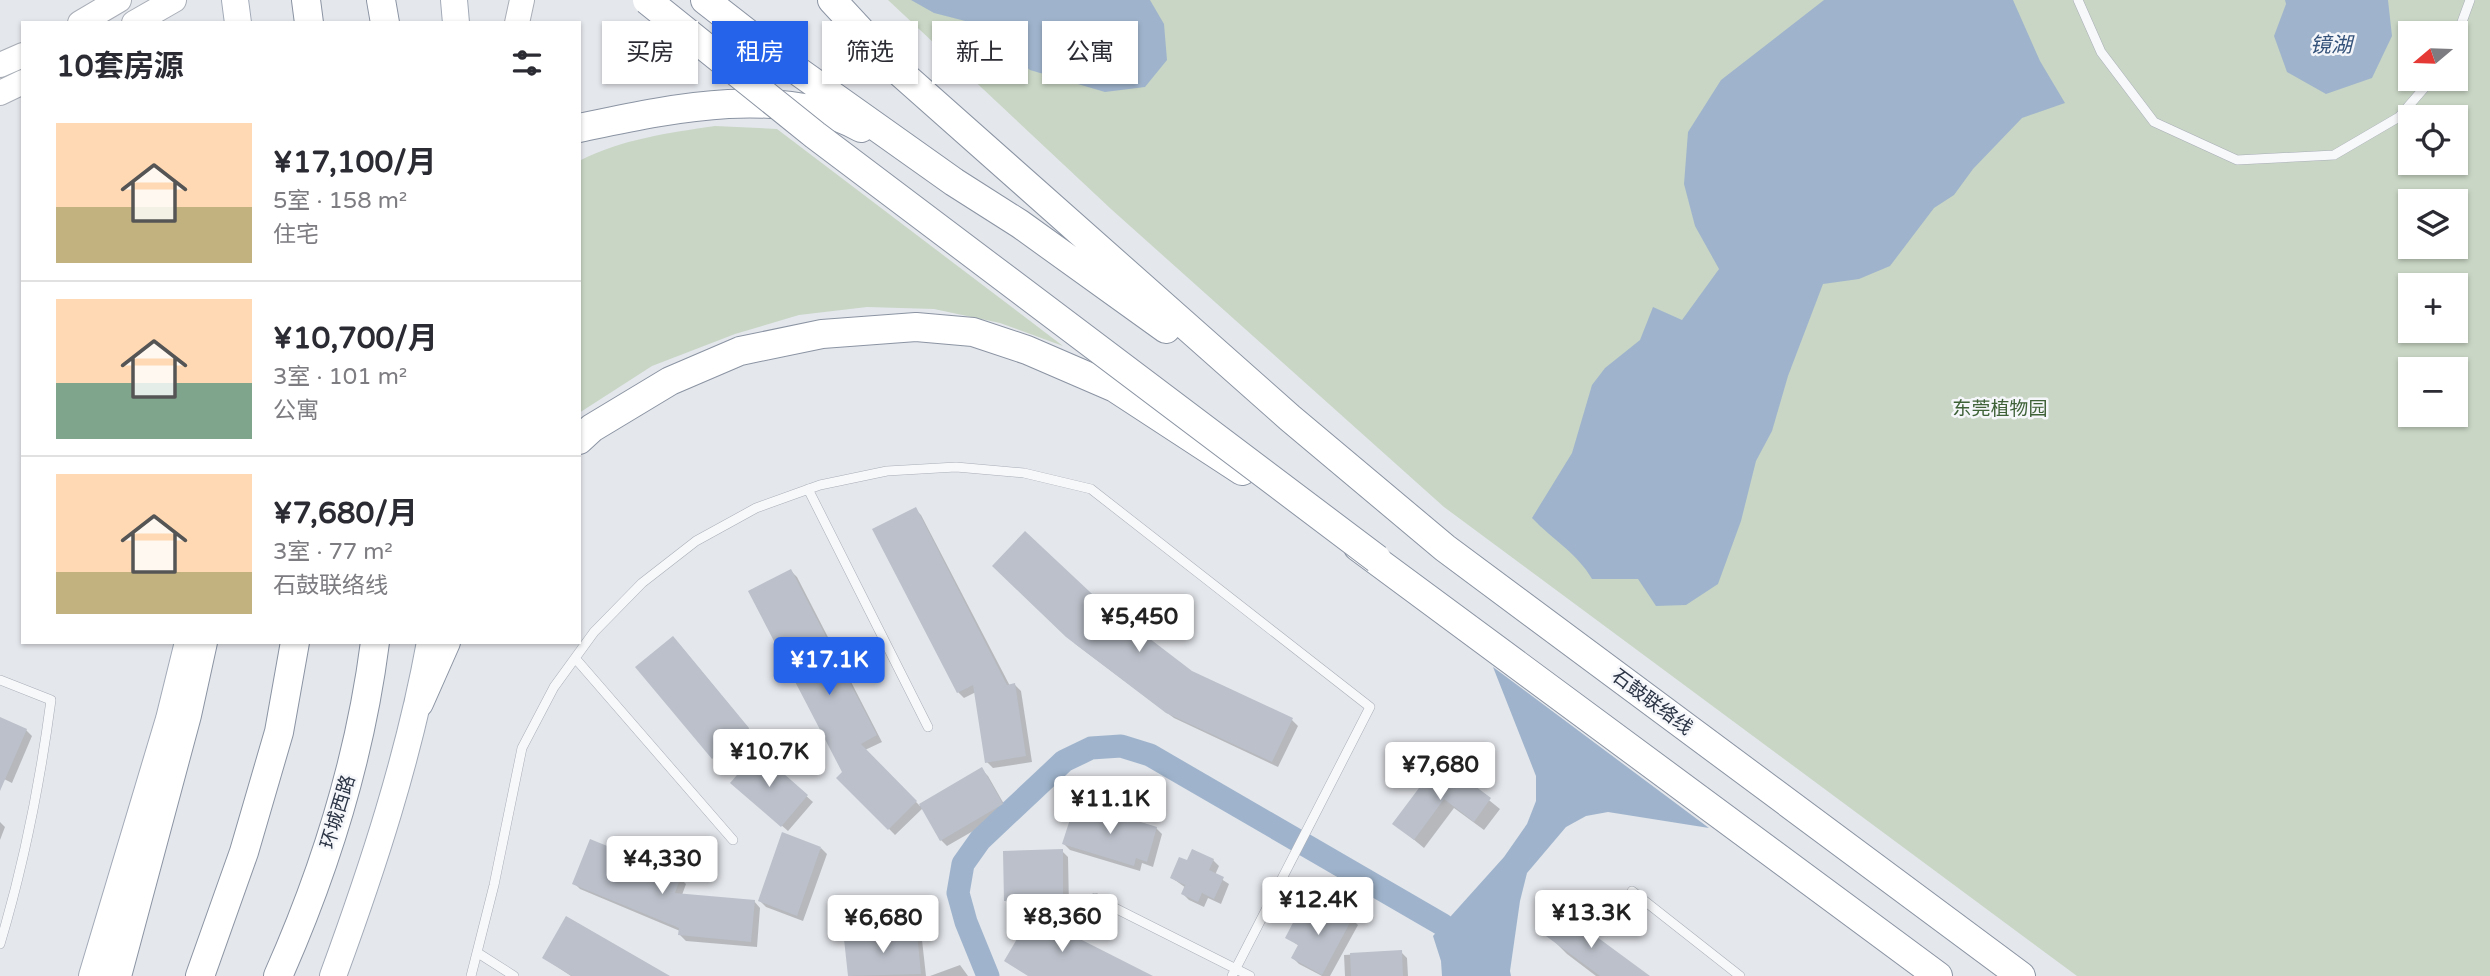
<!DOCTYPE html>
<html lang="zh">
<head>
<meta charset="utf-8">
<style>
  :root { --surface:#fff; --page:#f2f2f3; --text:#2b2b33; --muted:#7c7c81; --line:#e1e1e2; --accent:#2563eb }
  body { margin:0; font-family:"Varela Round","Noto Sans SC",sans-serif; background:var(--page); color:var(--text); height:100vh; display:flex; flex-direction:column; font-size:26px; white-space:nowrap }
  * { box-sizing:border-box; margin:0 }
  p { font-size:23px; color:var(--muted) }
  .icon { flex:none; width:38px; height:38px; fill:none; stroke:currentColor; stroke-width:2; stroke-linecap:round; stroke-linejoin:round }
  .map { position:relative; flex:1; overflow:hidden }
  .side { position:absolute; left:21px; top:21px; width:560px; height:623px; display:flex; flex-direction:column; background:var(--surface); border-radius:0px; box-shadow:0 2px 5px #0004 }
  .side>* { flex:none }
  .banner { position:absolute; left:602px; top:21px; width:665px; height:63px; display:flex; gap:14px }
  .needle { width:46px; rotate:251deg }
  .controls { position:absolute; left:2398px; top:21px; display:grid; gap:14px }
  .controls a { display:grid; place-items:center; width:70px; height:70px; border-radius:0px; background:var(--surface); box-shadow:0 2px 5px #0004; font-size:35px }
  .price { position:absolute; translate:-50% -60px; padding:0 16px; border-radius:7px; background:#fff; color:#222; font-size:23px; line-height:46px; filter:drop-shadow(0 2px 4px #0008) }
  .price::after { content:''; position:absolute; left:50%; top:42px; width:21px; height:16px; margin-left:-10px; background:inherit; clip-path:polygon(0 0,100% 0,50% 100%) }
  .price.active { background:var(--accent); color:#fff }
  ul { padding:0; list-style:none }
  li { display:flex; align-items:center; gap:21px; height:175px; padding:0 35px }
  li+li { border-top:2px solid var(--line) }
  li span { display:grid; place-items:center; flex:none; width:196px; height:140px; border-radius:0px; color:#555 }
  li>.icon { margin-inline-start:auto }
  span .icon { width:84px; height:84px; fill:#fffc; stroke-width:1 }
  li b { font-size:30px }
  h2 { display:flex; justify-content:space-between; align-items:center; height:84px; padding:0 35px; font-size:30px }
  .tag { padding:0 24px; border-radius:0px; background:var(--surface); box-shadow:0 2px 5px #0004; font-size:24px; line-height:63px }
  .tag.active { background:var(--accent); color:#fff }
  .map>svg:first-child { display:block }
</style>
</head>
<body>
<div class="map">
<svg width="2490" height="976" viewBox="0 0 2490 976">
  <rect width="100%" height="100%" fill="#e4e7ec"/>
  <path fill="#c9d6c5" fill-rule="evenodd" d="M888 0H2490V976H2077L1444 507 1111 209ZM2410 33H2455V79H2410ZM2410 117H2455V163H2410ZM2410 201H2455V247H2410ZM2410 285H2455V331H2410ZM2410 369H2455V415H2410Z
    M715 126 777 129 1063 346 1000 323 934 309 867 307 799 315 735 334 652 366 579 413V161C622 139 668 133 715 126Z"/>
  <path fill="#9fb4cc" d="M911 0H1150L1164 24 1167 60 1145 87 1105 92 1030 70 973 23 934 13Z
    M1824 0H2013L2040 61 2065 103 2022 118 1973 169 1954 195 1934 208 1890 266 1859 279 1823 284 1788 376 1772 431 1756 461 1741 521 1718 584 1686 605 1656 606 1638 579H1592C1578 554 1552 539 1532 518L1572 453 1592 385 1605 368 1640 340 1653 307 1682 320 1719 269 1695 226 1684 184 1688 132 1721 80Z
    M2285 0H2388L2392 36 2372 78 2326 94 2287 72 2274 36 2286 4Z
    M1493 667 1709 828 1608 812 1586 816 1566 827 1527 873 1520 901 1510 971 1511 976H1442L1441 961 1433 936 1504 857 1527 824 1536 801V776Z"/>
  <path fill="#0003" d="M915 509 921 515 1010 686 1015 685 1021 691 1032 762 993 768 987 762 976 692 964 698 958 692Z
    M791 571 797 577 882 742 865 750 920 806 982 770 988 776 1008 811 947 846 941 840 923 808 895 835 839 778 844 773Z
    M1074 643 1191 672 1292 720 1298 726 1278 767 1174 718Z
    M679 644 754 735 719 764 638 667Z
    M0 719 26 730 32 736 12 783 0 777Z
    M758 753 813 802 788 831 739 788Z
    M1459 776 1500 809 1484 830 1454 808 1424 848 1395 824Z
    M0 822 5 827 0 840Z
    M1156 828 1162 834 1153 867 1142 863 1140 871 1070 850 1064 844Z
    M821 848 827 854 803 921 766 907 760 901Z
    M1062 851 1068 857 1069 906 1012 907 1006 901Z
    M1213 860 1219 866 1215 875 1229 884 1221 904 1208 898 1204 907 1189 900 1183 894 1186 888 1172 878 1188 862Z
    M680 878 686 884 682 895 754 901 760 908 757 947 686 941 680 935V931L580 889 574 883Z
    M1322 916 1352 919 1358 925 1330 976H1322L1299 964 1293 958 1299 946 1287 937 1304 922Z
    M916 934 922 940 926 976H850L846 941Z
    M1549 936 1647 976H1596L1567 954Z
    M1401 952 1407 958 1408 976H1345L1344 955Z
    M544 958 666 976H571Z
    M960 965 968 976H930Z"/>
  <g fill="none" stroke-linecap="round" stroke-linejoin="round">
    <path stroke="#9fb4cc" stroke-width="23" d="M988 976 966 922 958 893 963 864 980 840 1064 761 1091 748 1121 746 1150 755 1443 925 1485 976"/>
  </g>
  <path fill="#bbc0ca" d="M916 507 1007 685 1015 683 1026 756 985 763 973 685 957 693 872 529Z
    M1025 531 1106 607 1107 606 1192 671 1293 718 1272 762 1166 713 1066 637 992 566Z
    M791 569 877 735 861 744 917 801 888 830 836 778 842 772 748 591Z
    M673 636 749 728 712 759 635 667Z
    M0 717 27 729 0 791Z
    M758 751 808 795 781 827 730 783Z
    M982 767 1003 804 940 841 919 804Z
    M1459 774 1491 798 1474 822 1444 799 1414 840 1392 824 1425 780Z
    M1074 807 1093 813 1095 808 1157 827 1147 862 1136 858 1134 866 1062 844Z
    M782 832 821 847 797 916 758 901Z
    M590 839 681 876 675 893 755 900 751 942 678 935 679 928 572 884Z
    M1063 849V900L1004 901 1003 851Z
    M1192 849 1214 859 1209 870 1224 877 1214 899 1202 893 1198 902 1181 894 1185 885 1170 878 1179 857 1187 860Z
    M1327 903 1353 917 1322 975 1291 958 1298 945 1285 938 1297 915 1304 919 1309 908 1322 914Z
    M1034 910 1076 937 1153 976H1028L1004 961Z
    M1563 912 1650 976H1600L1546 936Z
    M566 916 670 976H572L542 958Z
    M917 932 921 974 848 976 844 939Z
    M1402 950 1403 976H1351L1350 953Z"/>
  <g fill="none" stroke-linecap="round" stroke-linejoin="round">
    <defs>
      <path id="service" d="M2078 0 2101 52 2154 122 2237 160 2334 155 2399 117 2432 79
        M2455 41 2470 0
        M808 489 928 727
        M575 658 733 840
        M0 680 51 700C40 783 24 864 0 944
        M1632 891 1740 976
        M1095 898 1250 976
        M478 953 514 976
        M471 976 494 885 522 748 554 687 594 632 642 583 696 541 756 508 820 485 887 471 956 467 1024 473 1091 489 1370 707 1232 976"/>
      <path id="secondary" d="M80 23 119 0
        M134 23 174 0
        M517 23 522 0
        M0 65 23 55
        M0 93 23 82"/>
      <path id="primary" d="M235 0 238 23
        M454 0 456 23
        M92 976 169 719 188 642
        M333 976C373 867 409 757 430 642"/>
      <path id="trunk" d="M306 0 309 23
        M381 0 385 23
        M705 0 778 57 954 182 1020 224 1166 329
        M832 0 894 67 1290 418 1445 548 2021 976
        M579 128C665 110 780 83 861 128
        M579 440 592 428 670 381 740 351 822 334 916 327 973 332 1027 350 1115 388 1242 471
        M1358 547 1938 976
        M419 703 446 642
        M117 976 187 715 203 642
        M200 976 244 852 279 732 295 642
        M278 976C326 868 360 759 375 642"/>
    </defs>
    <use href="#service" stroke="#a9aeb7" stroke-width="10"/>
    <use href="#secondary" stroke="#a9aeb7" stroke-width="26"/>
    <use href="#primary" stroke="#a3abb8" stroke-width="28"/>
    <use href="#trunk" stroke="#8b94a3" stroke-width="30"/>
    <use href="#service" stroke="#f7f8fa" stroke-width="9"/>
    <use href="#secondary" stroke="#fff" stroke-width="24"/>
    <use href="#primary" stroke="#fff" stroke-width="26"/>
    <use href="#trunk" stroke="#fff" stroke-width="28"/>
    <defs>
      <path id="trunk-bridge" d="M647 0 815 135 1377 559"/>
    </defs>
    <use href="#trunk-bridge" stroke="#8b94a3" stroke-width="30" stroke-linecap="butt"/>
    <use href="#trunk-bridge" stroke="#fff" stroke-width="28"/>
  </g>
  <g text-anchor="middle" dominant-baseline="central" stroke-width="5" stroke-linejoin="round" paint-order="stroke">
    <g font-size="19" fill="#3f6138" stroke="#f4f6f9">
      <text x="2000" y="409">东莞植物园</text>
    </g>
    <g font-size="19" fill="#2b3445" stroke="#f4f6f9">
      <text transform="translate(1652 702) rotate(37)">石鼓联络线</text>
      <text transform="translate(338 812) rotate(-73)">环城西路</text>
    </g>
    <g font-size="21" font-style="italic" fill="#34527a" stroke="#f4f6f9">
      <text x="2331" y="45">镜湖</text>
    </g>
  </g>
</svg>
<div class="controls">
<a><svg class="needle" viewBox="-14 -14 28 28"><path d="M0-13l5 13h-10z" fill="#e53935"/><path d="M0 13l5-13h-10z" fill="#7c7c81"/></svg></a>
<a><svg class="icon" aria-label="locate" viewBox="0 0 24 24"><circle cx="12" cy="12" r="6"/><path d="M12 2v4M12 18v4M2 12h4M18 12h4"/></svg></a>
<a><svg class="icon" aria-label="layers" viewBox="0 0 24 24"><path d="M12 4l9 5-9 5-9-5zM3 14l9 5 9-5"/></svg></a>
<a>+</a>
<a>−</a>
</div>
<b class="price" style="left:1139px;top:654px">¥5,450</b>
<b class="price active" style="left:829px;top:697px">¥17.1K</b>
<b class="price" style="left:769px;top:789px">¥10.7K</b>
<b class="price" style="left:1440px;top:802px">¥7,680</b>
<b class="price" style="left:1110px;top:836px">¥11.1K</b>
<b class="price" style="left:662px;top:896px">¥4,330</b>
<b class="price" style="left:1318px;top:937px">¥12.4K</b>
<b class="price" style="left:1591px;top:950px">¥13.3K</b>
<b class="price" style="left:1062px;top:954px">¥8,360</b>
<b class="price" style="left:883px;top:955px">¥6,680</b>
<div class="banner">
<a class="tag">买房</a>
<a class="tag active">租房</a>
<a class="tag">筛选</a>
<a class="tag">新上</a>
<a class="tag">公寓</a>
</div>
<section class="side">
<h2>10套房源<svg class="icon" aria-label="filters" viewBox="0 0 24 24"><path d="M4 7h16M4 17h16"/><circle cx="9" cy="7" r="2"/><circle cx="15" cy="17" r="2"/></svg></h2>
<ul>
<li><span style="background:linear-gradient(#ffd9b3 60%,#c2b280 0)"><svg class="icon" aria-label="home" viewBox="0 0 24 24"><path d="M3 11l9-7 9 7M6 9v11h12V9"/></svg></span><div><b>¥17,100/月</b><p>5室 · 158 m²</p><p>住宅</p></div></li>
<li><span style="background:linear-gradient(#ffd9b3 60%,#7fa58c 0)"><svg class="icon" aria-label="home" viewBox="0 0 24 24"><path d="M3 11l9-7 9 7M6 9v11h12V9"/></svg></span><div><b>¥10,700/月</b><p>3室 · 101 m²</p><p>公寓</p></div></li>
<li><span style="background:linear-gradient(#ffd9b3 70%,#c2b280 0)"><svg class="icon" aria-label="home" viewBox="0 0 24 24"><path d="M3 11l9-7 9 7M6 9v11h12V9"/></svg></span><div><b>¥7,680/月</b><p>3室 · 77 m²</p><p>石鼓联络线</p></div></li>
</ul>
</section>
</div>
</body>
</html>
